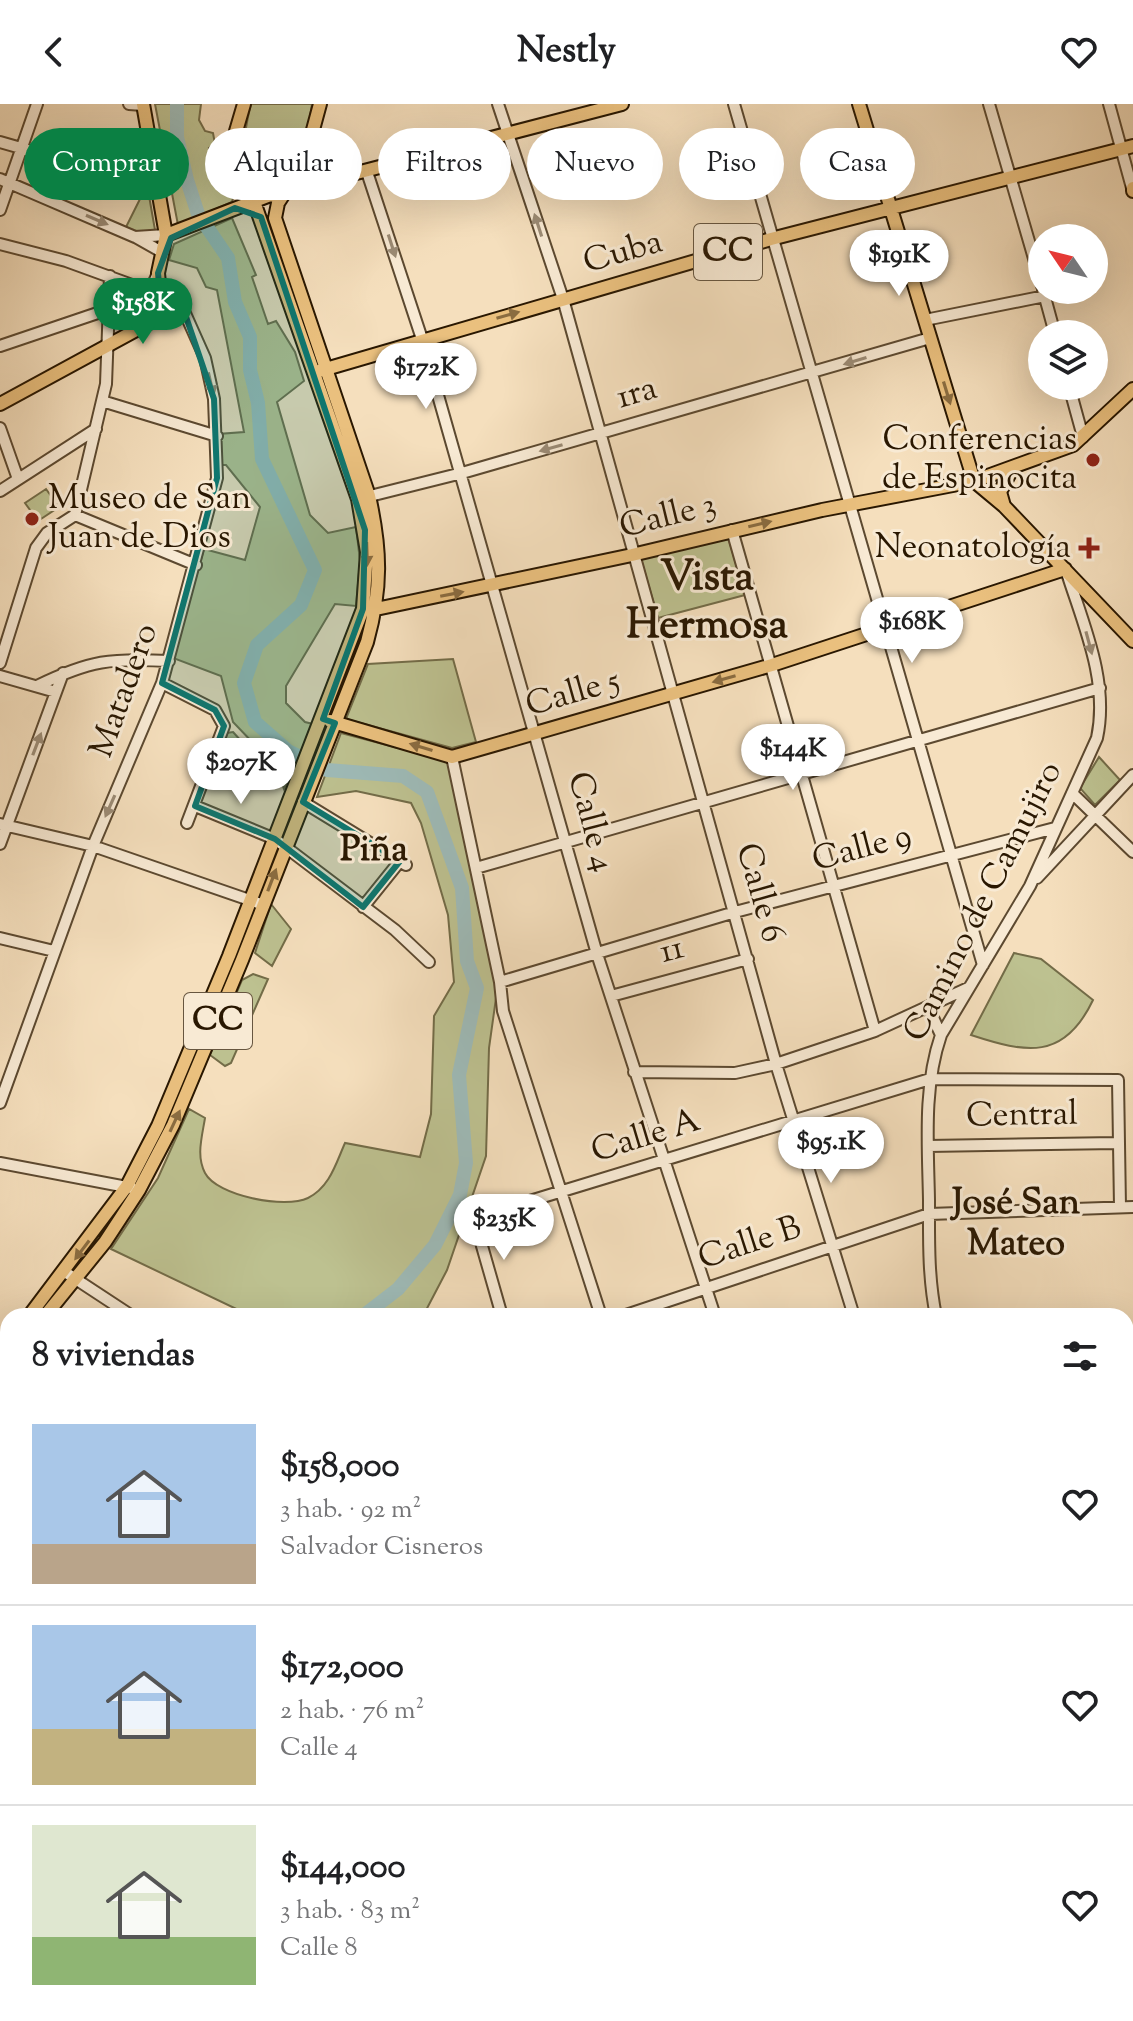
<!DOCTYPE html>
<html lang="es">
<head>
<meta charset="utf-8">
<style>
  :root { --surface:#fff; --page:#f2f2f2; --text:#202124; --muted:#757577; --line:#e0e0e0; --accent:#0b8043 }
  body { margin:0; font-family:"Sorts Mill Goudy",serif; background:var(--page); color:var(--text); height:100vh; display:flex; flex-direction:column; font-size:30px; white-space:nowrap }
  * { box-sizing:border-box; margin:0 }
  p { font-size:26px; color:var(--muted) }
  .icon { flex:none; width:44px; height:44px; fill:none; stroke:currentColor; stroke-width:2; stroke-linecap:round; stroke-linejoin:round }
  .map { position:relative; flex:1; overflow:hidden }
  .side { position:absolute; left:0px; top:1204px; width:1134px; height:714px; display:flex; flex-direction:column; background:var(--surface); border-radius:24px 24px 0 0; box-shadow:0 8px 32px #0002 }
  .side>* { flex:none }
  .hud { position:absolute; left:24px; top:24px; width:1086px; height:72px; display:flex; gap:16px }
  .needle { width:52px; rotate:305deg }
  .buttons { position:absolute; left:1028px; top:120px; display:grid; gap:16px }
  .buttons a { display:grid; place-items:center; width:80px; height:80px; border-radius:50%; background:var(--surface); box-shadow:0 8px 32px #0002; font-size:40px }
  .price { position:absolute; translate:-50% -68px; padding:0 18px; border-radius:28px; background:#fff; color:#222; font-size:26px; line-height:52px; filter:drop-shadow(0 2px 4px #0008) }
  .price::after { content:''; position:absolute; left:50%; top:48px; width:24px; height:18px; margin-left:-12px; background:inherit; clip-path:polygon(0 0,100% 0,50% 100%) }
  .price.active { background:var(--accent); color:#fff }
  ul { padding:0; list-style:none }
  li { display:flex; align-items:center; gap:24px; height:200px; padding:0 32px }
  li+li { border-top:2px solid var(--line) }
  li span { display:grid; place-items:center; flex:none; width:224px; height:160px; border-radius:0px; color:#555 }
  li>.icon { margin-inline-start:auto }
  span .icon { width:96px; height:96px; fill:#fffc; stroke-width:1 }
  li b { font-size:34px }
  h2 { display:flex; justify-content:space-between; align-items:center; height:96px; padding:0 32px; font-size:34px }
  .pill { padding:0 28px; border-radius:36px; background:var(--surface); box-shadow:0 8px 32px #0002; font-size:28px; line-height:72px }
  .pill.active { background:var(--accent); color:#fff }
  header { display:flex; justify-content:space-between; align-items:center; height:104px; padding:0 32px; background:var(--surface); font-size:36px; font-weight:800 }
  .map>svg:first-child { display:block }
</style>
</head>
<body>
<header><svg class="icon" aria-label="back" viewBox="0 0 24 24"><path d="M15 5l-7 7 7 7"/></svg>Nestly<svg class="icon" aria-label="heart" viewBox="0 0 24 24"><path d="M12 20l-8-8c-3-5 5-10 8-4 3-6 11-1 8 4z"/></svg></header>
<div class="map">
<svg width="1133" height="1917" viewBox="0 0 1133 1917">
  <rect width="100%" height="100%" fill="#f5dfbd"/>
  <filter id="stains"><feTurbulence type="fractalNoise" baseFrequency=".0025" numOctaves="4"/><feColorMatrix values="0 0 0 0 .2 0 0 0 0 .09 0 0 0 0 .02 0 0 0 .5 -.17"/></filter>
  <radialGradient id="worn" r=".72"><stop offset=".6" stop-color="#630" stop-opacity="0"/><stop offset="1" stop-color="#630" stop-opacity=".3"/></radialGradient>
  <path fill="#bdc190" stroke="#736c48" stroke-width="2" d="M155 0H201L199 16 205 27 213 29 215 40 209 44 214 59 230 53 238 74 232 98 178 121Z
    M251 0H312C310 17 303 53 291 65 284 71 277 71 268 69 235 60 245 25 251 0Z
    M145 85 148 86 155 126 134 129 125 125Z
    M232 114 256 171 252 173 268 220 276 217 295 248 304 277 277 298 310 411 328 429 356 423 360 457 356 502 335 500 286 582V599L305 618 313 620 284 685 276 663 233 618 221 572 173 554 204 445 245 456 260 403 226 361H220L218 330 244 328 217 186 206 183 197 164 169 156 174 140Z
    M46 385 59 403 38 417 25 399Z
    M728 433 745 491 658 514 641 455Z
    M453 555 476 638 452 644 346 615 368 560Z
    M233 628 271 670 267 675 248 673 233 651 226 673 213 669 227 629Z
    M341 629 448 657 475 763 497 887 489 944 486 1052 447 1166 423 1212H251L111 1145 158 1074 189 1005 205 1014C202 1033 196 1052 205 1069 217 1092 285 1105 308 1094 330 1083 336 1059 345 1039L420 1053 431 1010 434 912 454 878 448 811 421 719 411 699 356 687 317 693Z
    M1099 653 1120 676 1095 701 1080 684Z
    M271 800 291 825 272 862 255 849Z
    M1014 849 1041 855 1093 896C1064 957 1026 949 971 931Z
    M253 870 268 875 231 959 225 962 210 951 242 876Z
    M1133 1224V1664L1126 1653V1234Z
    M0 1716 8 1723V1910H400L388 1917H0Z
    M1126 1726 1133 1739V1906L1126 1890Z
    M777 1910H923L925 1917H779Z
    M1017 1910H1064L1069 1917H1005Z"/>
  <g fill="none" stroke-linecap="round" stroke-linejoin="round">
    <path stroke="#6f796f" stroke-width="2" d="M1126 1624 1133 1622
      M215 1910 219 1917
      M0 1912 26 1910"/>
    <path stroke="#9ebbb8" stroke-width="14" d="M177 0V33L187 76 198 110 228 154 235 198 250 233V266L258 299 262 355 315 466 301 501 257 541 244 579 255 618 288 647 327 666 403 672 427 688 462 784 467 857 477 884 459 971 466 1059 460 1091 435 1141 398 1185 363 1212
      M289 1917V1910"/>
    <defs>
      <path id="minor" d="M129 0 143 1
        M498 0 563 195 776 960 854 1212
        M734 0 983 861
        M989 0 1042 182
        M1109 0 1132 84
        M0 38 157 83
        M367 68 422 235 597 850 715 1212
        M0 75 135 133 166 131
        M0 106 37 0
        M137 134 162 148
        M0 140 66 157 154 189
        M1043 186 1055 230
        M925 216 1045 192
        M0 242 142 194 150 187 158 169
        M1069 282 1083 333
        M102 297 217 332
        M0 324 18 375
        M0 387 96 325
        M362 394 462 369 930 234
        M75 411 196 461
        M732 426 875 927
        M0 559 36 444 47 429 75 411 106 280 110 172
        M0 572 56 588
        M162 579 215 606 224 622 187 719
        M37 582C90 556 111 554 169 557
        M452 653 500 878 503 907 601 1212
        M1072 689 1133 748
        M303 698 406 761
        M195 702 275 735 395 826 429 858
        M0 720 93 742 258 799
        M0 740 63 569
        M476 764 1100 584
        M1037 774 1133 671
        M363 803 400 757
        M0 834 54 847
        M500 878 735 808 1055 724
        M611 892 748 855
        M929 905 941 931
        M634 968 735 969 776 960 875 927 968 884
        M0 999 93 742 162 579 217 374 214 295 205 254 184 207 162 212
        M928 1042 1117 1039
        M0 1059 132 1084
        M65 1168 132 1212
        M502 1212 474 1114 930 975 1118 976 1120 1103
        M623 1212 929 1110 1133 1103
        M936 1212C928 1173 929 1135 929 1096 928 1041 923 983 941 931L1030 782 1097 634C1109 578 1084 522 1067 469
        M0 1291 8 1297
        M0 1426 8 1432
        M0 1476 8 1466
        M0 1564 8 1571
        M1126 1713 1133 1724
        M1126 1843 1133 1839
        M445 1910 448 1917
        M584 1910 586 1917
        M719 1910 721 1917
        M932 1910 934 1917
        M991 1917 1004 1910"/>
      <path id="major" d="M859 0 974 377
        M243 56 276 91
        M257 71 273 76 299 64
        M1133 84V87
        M166 131 268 92 622 0
        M319 267 771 135 1133 42
        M0 300 162 212 158 169 166 131 143 0
        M974 377 1004 402 1133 537
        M1004 402 1000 388 1012 365
        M376 505 632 451 822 406 974 377 1073 341 1133 285
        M330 617 452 653 772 561 1065 465
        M29 1212 127 1082 158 1022 229 852 363 505 367 448 358 395 237 49 234 34 244 0
        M45 1212 105 1138 139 1086 173 1021 242 856 367 538C382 484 381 446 369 392L275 114 278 99 304 59 320 0
        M0 1247 8 1238
        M0 1266 8 1257"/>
    </defs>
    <use href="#minor" stroke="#5c4930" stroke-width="14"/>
    <use href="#major" stroke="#291701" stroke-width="16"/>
    <use href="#minor" stroke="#f8ead4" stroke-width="10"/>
    <use href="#major" stroke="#eac07e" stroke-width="12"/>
    <path stroke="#291701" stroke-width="2" stroke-dasharray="14 14" stroke-linecap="butt" d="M1126 1243 1133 1232
      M1126 1644 1133 1655"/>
  </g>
  <defs><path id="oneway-solid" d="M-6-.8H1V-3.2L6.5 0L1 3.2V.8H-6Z" transform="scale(2)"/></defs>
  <g fill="#9b8b75">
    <use href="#oneway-solid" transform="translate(97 116) rotate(23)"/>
    <use href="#oneway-solid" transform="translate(538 121) rotate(-108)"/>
    <use href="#oneway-solid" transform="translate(392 142) rotate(72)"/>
    <use href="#oneway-solid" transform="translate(855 257) rotate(163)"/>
    <use href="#oneway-solid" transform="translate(211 280) rotate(77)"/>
    <use href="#oneway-solid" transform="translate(551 344) rotate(164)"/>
    <use href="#oneway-solid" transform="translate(1089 539) rotate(75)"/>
    <use href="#oneway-solid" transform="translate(37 640) rotate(-69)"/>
    <use href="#oneway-solid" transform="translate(110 702) rotate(114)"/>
  </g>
  <g fill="#8a6c40">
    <use href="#oneway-solid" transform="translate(508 211) rotate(-16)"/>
    <use href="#oneway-solid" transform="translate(947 289) rotate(73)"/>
    <use href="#oneway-solid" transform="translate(760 420) rotate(-13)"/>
    <use href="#oneway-solid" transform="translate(367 450) rotate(88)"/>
    <use href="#oneway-solid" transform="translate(452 490) rotate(-11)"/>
    <use href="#oneway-solid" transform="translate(724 575) rotate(164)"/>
    <use href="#oneway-solid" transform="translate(421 643) rotate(-163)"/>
    <use href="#oneway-solid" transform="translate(272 776) rotate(-69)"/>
    <use href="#oneway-solid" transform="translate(175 1017) rotate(-65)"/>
    <use href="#oneway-solid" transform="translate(82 1146) rotate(127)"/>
  </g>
  <path fill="#0f766e" fill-opacity="0.2" stroke="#0f766e" stroke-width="6" stroke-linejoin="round" d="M235 104 261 113 365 426 363 505 323 615 335 619 303 698 400 757 363 803 275 735 195 702 224 622 215 606 162 579 217 374 214 295 183 204 162 212 158 169 171 134Z"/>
  <g fill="#8f2418" stroke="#f8ead4" stroke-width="3">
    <circle cx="1093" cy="356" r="8"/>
    <circle cx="32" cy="415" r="8"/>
    <path d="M1085 432h8v8h8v8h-8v8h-8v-8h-8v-8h8z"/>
  </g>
  <g text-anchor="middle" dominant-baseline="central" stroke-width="6" stroke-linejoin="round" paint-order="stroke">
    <g fill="#f8ead4" stroke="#675640" stroke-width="2">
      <rect x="694" y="120" width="68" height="56" rx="6"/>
      <rect x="184" y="889" width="68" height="56" rx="6"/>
    </g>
    <g font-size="32" font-weight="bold" fill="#291701">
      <text x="728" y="148">CC</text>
      <text x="218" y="917">CC</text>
    </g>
    <g font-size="34" fill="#291701" stroke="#f8ead4">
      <text transform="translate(623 149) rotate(-16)">Cuba</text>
      <text transform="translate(637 290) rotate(-16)">1ra</text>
      <text transform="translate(668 413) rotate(-14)">Calle 3</text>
      <text transform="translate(125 587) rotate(-70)">Matadero</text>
      <text transform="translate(573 590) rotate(-16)">Calle 5</text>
      <text transform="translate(590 718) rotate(75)">Calle 4</text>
      <text transform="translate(862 745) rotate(-15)">Calle 9</text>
      <text transform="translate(759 789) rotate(74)">Calle 6</text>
      <text transform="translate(984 798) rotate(-63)">Camino de Camujiro</text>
      <text transform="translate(672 847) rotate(-15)">11</text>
      <text transform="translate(1022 1012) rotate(-1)">Central</text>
      <text transform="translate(646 1033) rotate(-17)">Calle A</text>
      <text transform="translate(750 1140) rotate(-18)">Calle B</text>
    </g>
    <g font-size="34" fill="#291701" stroke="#f8ead4" text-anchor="end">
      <text x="1077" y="336">Conferencias<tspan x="1077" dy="39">de Espinocita</tspan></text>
      <text x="48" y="395" text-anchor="start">Museo de San<tspan x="48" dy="39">Juan de Dios</tspan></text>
      <text x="1071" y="444">Neonatología</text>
    </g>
    <g font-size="36" font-weight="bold" fill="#291701" stroke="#f8ead4">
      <text x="374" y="747">Piña</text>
      <text x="1016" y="1100">José San<tspan x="1016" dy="41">Mateo</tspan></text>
    </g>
    <g font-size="42" font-weight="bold" fill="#291701" stroke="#f8ead4">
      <text x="707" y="475">Vista<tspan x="707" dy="48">Hermosa</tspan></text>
    </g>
  </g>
  <rect width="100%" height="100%" filter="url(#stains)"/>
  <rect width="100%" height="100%" fill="url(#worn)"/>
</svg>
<div class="buttons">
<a><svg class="needle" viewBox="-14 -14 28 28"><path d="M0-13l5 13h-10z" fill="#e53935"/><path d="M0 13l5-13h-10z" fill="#757577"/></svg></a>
<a><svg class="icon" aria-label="layers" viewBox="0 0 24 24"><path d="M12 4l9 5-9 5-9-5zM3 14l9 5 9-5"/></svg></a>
</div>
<b class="price" style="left:899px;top:194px">$191K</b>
<b class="price active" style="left:143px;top:242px">$158K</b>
<b class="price" style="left:426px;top:307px">$172K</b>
<b class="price" style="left:912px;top:561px">$168K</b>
<b class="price" style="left:793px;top:688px">$144K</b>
<b class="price" style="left:241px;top:702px">$207K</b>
<b class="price" style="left:831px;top:1081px">$95.1K</b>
<b class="price" style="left:504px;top:1158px">$235K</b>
<div class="hud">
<a class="pill active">Comprar</a>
<a class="pill">Alquilar</a>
<a class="pill">Filtros</a>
<a class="pill">Nuevo</a>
<a class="pill">Piso</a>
<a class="pill">Casa</a>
</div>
<section class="side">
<h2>8 viviendas<svg class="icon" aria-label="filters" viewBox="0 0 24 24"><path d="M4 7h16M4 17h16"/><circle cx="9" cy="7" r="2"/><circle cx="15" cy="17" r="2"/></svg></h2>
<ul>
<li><span style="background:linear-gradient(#a9c7e8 75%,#b9a48a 0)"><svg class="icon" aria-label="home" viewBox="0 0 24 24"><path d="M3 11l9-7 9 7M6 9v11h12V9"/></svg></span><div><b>$158,000</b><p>3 hab. · 92 m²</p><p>Salvador Cisneros</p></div><svg class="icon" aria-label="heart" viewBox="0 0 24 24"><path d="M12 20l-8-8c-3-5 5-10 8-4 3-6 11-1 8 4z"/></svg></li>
<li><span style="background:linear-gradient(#a9c7e8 65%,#c2b280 0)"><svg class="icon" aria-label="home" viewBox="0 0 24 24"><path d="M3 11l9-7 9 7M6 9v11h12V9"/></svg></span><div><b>$172,000</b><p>2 hab. · 76 m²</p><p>Calle 4</p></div><svg class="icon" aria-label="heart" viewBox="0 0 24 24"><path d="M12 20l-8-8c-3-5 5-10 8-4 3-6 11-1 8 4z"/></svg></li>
<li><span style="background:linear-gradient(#dfe7d0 70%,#8fb573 0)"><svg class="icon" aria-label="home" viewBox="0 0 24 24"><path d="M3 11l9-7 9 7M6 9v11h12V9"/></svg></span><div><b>$144,000</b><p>3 hab. · 83 m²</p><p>Calle 8</p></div><svg class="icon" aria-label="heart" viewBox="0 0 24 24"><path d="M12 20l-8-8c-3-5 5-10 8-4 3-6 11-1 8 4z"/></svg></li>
</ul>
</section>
</div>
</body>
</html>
